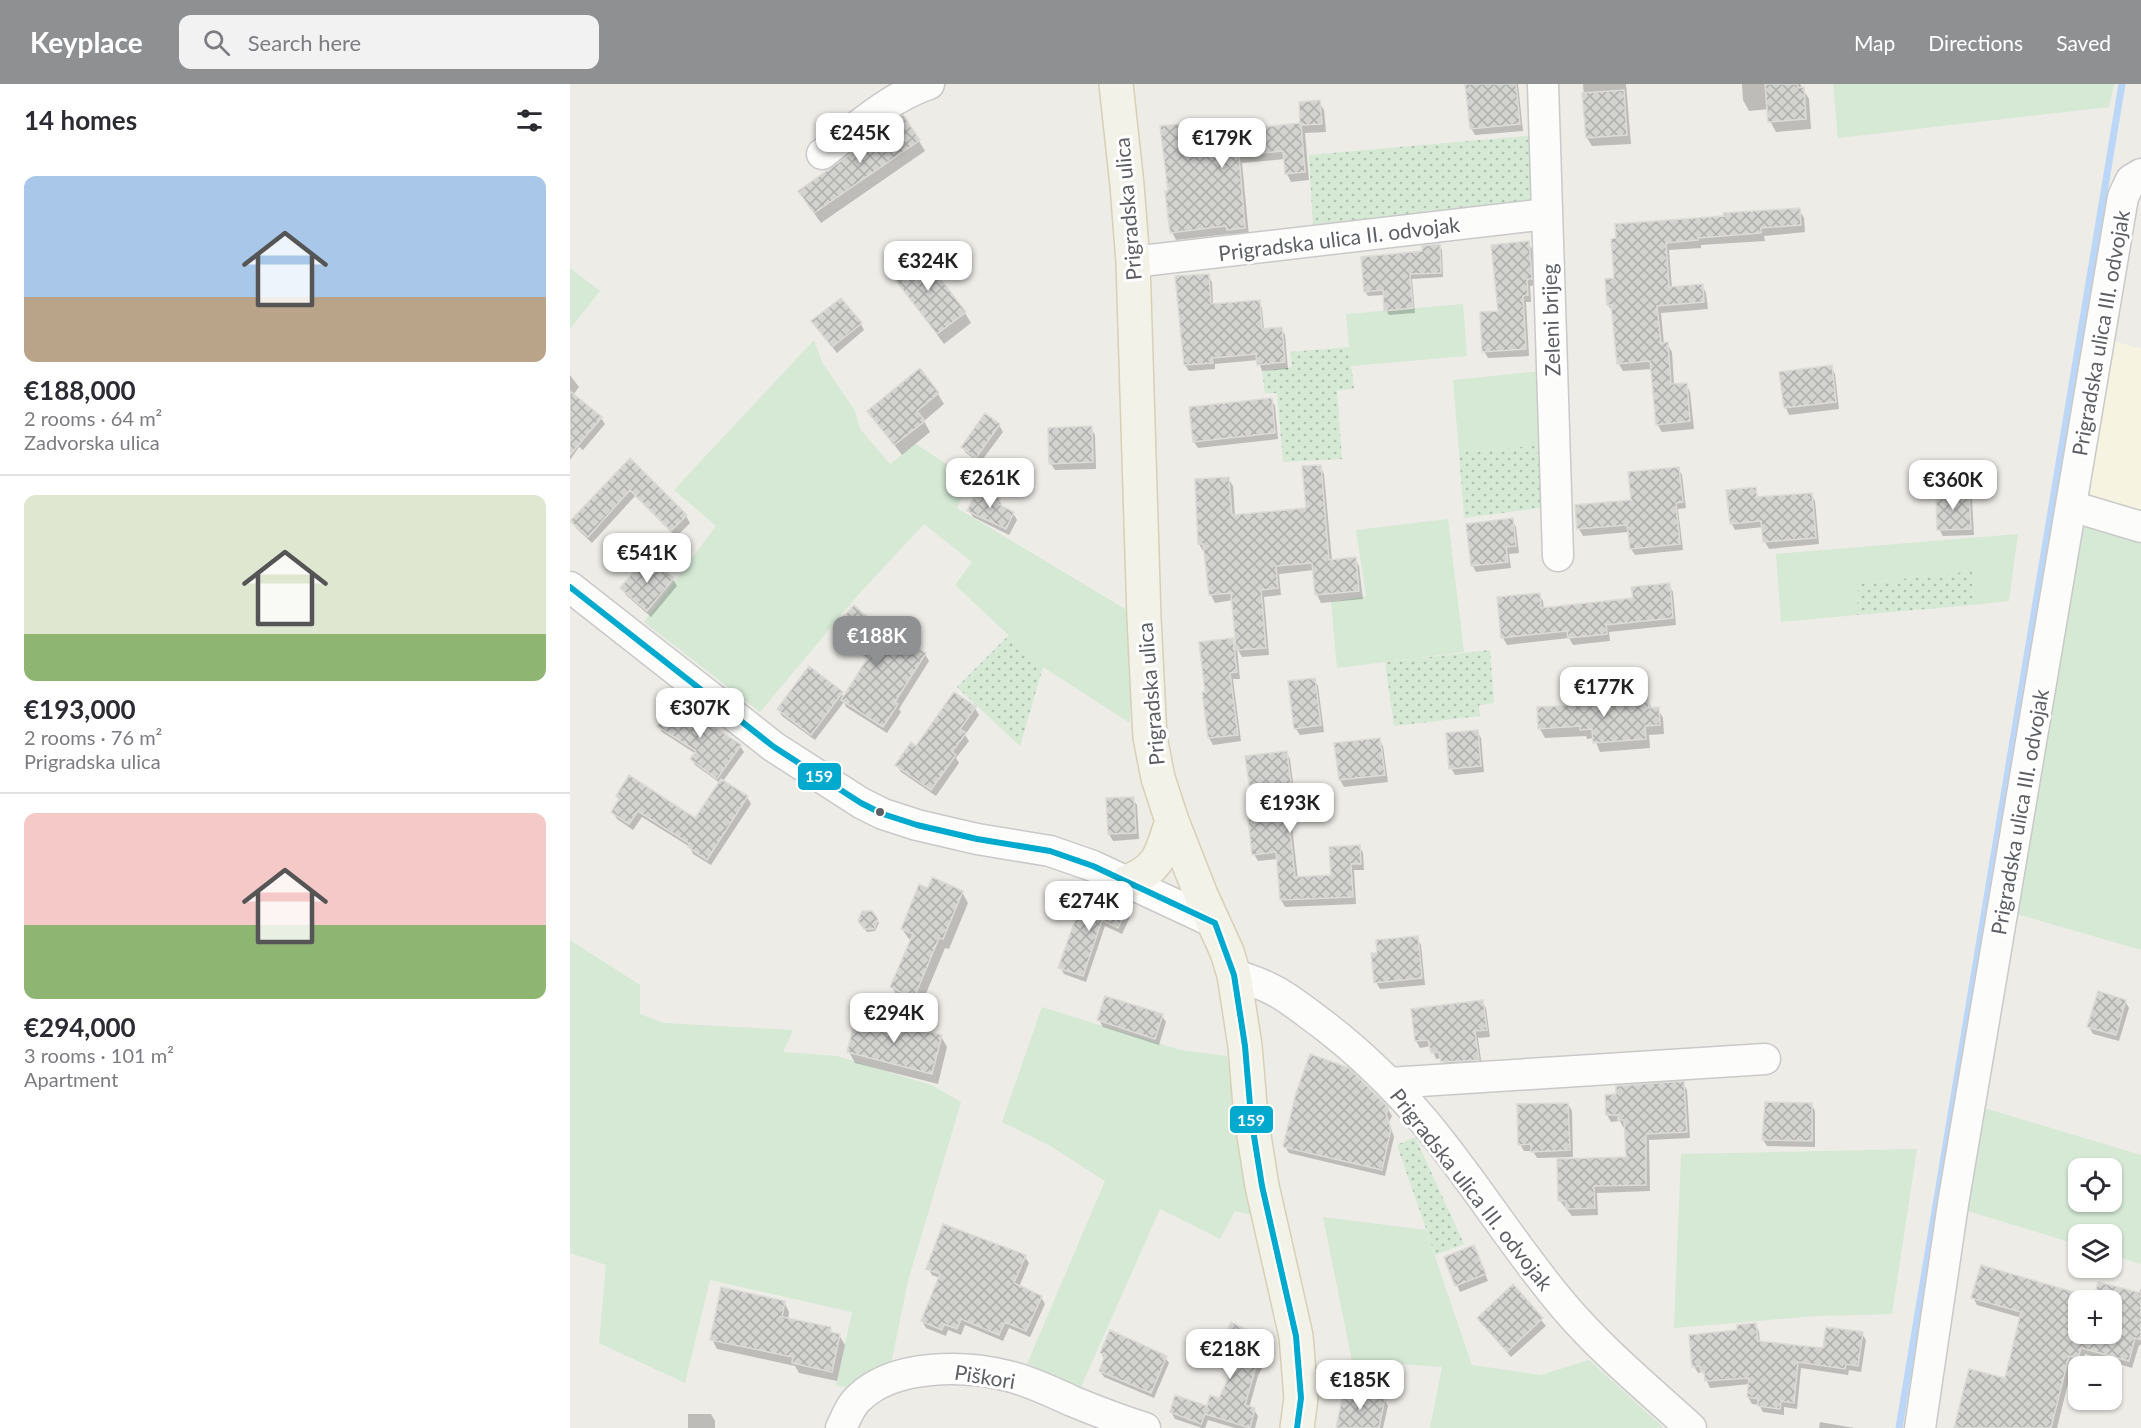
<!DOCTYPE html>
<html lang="en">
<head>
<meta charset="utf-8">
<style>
  :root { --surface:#fff; --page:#f2f2f3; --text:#2b2b33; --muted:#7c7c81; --line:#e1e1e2; --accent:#8f9092 }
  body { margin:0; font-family:Lato,sans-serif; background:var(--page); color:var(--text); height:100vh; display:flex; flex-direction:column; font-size:22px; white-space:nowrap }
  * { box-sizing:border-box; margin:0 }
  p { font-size:20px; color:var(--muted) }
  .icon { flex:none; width:33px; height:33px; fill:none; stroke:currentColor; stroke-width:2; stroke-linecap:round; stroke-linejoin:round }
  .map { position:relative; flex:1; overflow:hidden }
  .drawer { display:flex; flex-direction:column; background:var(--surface); width:570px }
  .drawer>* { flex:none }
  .fabs { position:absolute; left:1498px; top:1074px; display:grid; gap:12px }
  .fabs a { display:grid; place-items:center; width:54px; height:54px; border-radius:12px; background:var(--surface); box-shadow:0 2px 4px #0004; font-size:30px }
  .price { position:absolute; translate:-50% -51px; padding:0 14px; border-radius:12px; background:#fff; color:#222; font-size:20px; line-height:39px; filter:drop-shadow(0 2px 3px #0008) }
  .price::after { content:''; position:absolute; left:50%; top:36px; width:18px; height:14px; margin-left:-9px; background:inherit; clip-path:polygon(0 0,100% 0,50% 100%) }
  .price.on { background:var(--accent); color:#fff }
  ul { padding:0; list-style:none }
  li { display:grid; align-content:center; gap:12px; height:318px; padding:0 24px }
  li+li { border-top:2px solid var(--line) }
  li span { display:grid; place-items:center; height:186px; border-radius:12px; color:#555 }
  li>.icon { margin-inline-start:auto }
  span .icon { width:108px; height:108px; fill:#fffc; stroke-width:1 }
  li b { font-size:26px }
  h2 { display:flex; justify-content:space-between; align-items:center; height:72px; padding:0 24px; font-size:26px }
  header { display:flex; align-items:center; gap:36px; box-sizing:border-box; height:84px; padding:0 30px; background:var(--accent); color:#fff }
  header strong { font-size:28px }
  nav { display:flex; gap:33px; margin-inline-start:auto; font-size:21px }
  .search { width:420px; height:54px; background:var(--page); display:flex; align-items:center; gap:15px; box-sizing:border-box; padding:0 21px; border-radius:12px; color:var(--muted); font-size:22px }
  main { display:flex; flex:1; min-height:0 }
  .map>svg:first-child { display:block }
</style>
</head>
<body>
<header>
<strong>Keyplace</strong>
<div class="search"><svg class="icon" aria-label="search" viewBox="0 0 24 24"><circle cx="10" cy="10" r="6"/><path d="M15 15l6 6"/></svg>Search here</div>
<nav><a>Map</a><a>Directions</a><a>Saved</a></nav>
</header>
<main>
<section class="drawer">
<h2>14 homes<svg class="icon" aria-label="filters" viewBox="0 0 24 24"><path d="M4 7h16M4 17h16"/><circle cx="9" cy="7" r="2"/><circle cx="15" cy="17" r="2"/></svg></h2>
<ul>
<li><span style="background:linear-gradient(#a9c7e8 65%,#b9a48a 0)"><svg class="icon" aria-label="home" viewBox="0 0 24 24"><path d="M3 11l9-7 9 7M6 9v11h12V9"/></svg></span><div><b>€188,000</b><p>2 rooms · 64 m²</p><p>Zadvorska ulica</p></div></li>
<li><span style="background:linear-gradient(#dfe7d0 75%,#8fb573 0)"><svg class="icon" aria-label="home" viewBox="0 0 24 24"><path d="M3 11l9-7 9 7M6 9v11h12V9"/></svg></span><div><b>€193,000</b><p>2 rooms · 76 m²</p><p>Prigradska ulica</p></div></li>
<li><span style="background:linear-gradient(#f6c9c9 60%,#8fb573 0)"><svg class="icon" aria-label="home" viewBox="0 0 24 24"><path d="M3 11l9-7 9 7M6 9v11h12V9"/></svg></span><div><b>€294,000</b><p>3 rooms · 101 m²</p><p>Apartment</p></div></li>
</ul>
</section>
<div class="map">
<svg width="1571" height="1344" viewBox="0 0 1571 1344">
  <defs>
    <pattern id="garden-dots" width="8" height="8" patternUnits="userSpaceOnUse" patternTransform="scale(1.5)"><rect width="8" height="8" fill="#d5e9d5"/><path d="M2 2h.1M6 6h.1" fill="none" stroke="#b0c0b0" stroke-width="1.8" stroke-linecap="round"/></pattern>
    <pattern id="building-cross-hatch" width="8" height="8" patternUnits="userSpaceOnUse" patternTransform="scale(1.5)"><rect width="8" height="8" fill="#d3d3d0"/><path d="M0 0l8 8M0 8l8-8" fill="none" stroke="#aeaeac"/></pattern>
  </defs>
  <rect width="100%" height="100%" fill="#edece7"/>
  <path fill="#f6f4e1" d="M1541 256 1571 265V460L1513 442Z"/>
  <path fill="#d5e9d5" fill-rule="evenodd" d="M1263 0H1544L1539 23 1268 54Z
    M0 184 30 207 0 245Z
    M893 220 897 272 781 282 776 230Z
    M244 256 252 278 285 327 290 345 320 380 346 360 400 396 387 424 560 528V639L473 583 385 501 402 478 354 440 288 511 190 628 74 538 146 442 104 406Z
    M972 287 976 361 889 368 883 296Z
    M878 435 894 568 767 584 761 518 796 512 786 446Z
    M1513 442 1571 460V866L1443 829Z
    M1448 450 1439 517 1403 521 1402 487 1288 500 1287 531 1211 538 1206 470Z
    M0 856 70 901V930L94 939 223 946 213 968 267 972 361 1001 391 1018 338 1197 321 1280 277 1303 266 1302 282 1228 140 1196 115 1299 29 1259 36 1181 0 1169Z
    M472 923 610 966 657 972 677 1090 687 1132 665 1127 650 1155 590 1125 511 1303 457 1280 535 1097 482 1063 432 1038Z
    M1411 1023 1571 1071V1180L1542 1171V1150H1509V1161L1395 1126ZM1509 1084H1542V1118H1509Z
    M1347 1065 1322 1230 1246 1232 1104 1244 1111 1070Z
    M753 1133 856 1146 902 1281 971 1291 1019 1276 1094 1344H860L872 1283 782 1277Z"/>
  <path fill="url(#garden-dots)" d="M968 51 967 118 743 144 739 71Z
    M779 263 784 305 767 306 772 375 713 378 707 309H695L692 287 722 283 720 268Z
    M976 361 977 423 894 434 889 368Z
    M1402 487 1403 521 1287 531 1288 500Z
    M440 550 473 583 450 662 387 603Z
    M920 566 924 619 909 621 910 632 824 642 815 578Z
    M845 1053 894 1160 865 1171 827 1061Z"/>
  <path fill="#0003" fill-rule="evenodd" d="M897 0H948L953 47 905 51 901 44Z
    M1013 0H1056L1061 60 1022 62 1017 54Z
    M1172 0H1230L1239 15 1241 45 1206 48 1200 37 1199 25 1179 27 1173 16Z
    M749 18 754 26 756 48 735 49 739 96 721 98 717 90 715 75 672 79 679 152 663 154 660 150 606 156 602 148 599 108 628 39 633 47 634 56 687 51 732 40Z
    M349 57 355 67 251 139 236 118Z
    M1229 126 1234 134 1235 148 1194 152 1195 157 1131 161V164L1099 166 1102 204 1132 201 1136 209 1138 225 1091 229 1094 260H1097L1102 268 1104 301 1116 300 1120 308 1124 345 1092 348 1087 340 1082 285 1053 287 1048 279 1043 229 1038 221 1045 196 1042 156Z
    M958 159 962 165 965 201 960 202 961 218H956L959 272 918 274 914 267Z
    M869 161 872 166 873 193 842 195 845 229 819 231 816 226 814 211 798 212 795 207 854 169Z
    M321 189 395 229 401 239 374 260Z
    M638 192 642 198 643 221 689 218 692 224 694 246 711 245 715 251 718 285 692 287 688 276 645 280V285L619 287 615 281 607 194Z
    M291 240 294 246 267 269 247 244Z
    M1261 283 1265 290 1269 325 1219 331 1216 324 1211 289Z
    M0 291 9 303 3 311 31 334 35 340 13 366 9 363 0 376Z
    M368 310 374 320 354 337 360 348 332 371 299 328Z
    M701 315 705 322 708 355 628 364 624 358Z
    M429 341 433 348 410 379 396 369 392 363Z
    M521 344 525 351 526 385 485 386 481 380Z
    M60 376 116 432 120 439 106 453 65 412 22 459 6 444 2 437Z
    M750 382 754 390 762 477 785 474 789 482 793 515 751 519 747 511 744 486 709 490 711 511 694 513 699 571 672 573 667 564 670 595H663L671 657 643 661 639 654 637 609 662 556 668 564 663 516 645 519 641 511 635 467H633L629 460 658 394 663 402 665 432 737 425Z
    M1108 384 1112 391 1116 424 1108 425 1113 466 1065 471 1061 465 1059 448 1013 452 1009 445 1007 422 1063 417Z
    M1185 405 1189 415 1241 410 1245 417 1249 460 1199 465 1195 458 1193 443 1165 446 1161 439Z
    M1399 408 1402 415 1404 451 1373 452 1369 445Z
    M429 416 433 424 443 429 447 436 439 451 403 433 399 426Z
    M942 436 946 443 949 469 939 470 941 484 906 488 902 481Z
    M81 477 103 495 107 502 81 533 56 511 52 505Z
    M1099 501 1103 508 1106 541 1039 548 1040 557 1003 561 999 554 937 561 933 554 929 515 969 511 973 517 974 526 1064 515Z
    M265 545 332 566 355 570 359 577 329 625 331 628 317 649 276 623 274 618 245 656 212 632 208 625 271 609 274 614 298 577 269 551Z
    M744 595 748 602 754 648 730 651 726 645Z
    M1077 613 1082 625H1088L1093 634 1094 650 1079 651 1080 664 1030 668 1024 654 1017 655 1016 652 975 654 970 645 1010 622Z
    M105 618 170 662 174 668 153 697 177 713 181 720 141 781 123 770 120 763 72 733 63 746 47 735 43 728 50 717 47 712 126 736 150 699 125 681 122 675 126 670 92 648 89 642Z
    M405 624 409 631 395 651 399 657 386 674 389 679 366 712 331 688 327 681 346 664Z
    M907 647 911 654 914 688 885 691 881 684Z
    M809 655 813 662 818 698 774 703 770 696Z
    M716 668 720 675 724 707 718 708 728 795 762 793 789 762 793 769 794 786H784L786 820 715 823 711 816 708 775 688 777 684 770 685 736Z
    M563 715 567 721 569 755 543 757 539 750Z
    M359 806 392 808 398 819 379 865 375 864 350 924 328 914 322 903 342 857 339 855 332 845Z
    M556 826 560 833 552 850 535 842 516 898 494 890 490 883 508 832Z
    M302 828 309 839 305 847 297 848 291 840Z
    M847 854 851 861 855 901 810 905 806 898 808 870Z
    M1555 917 1559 924 1549 957 1523 950 1519 943Z
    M912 918 916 924 920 953 908 954 912 983 876 985 872 974 866 975 861 962 850 964 846 957Z
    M592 932 596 938 589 961 533 943 529 936Z
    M371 952 377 963 368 1000 285 979 279 968Z
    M1113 999 1117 1006 1120 1054 1079 1056 1080 1107 1027 1109 1028 1131 1002 1132 990 1117 1058 1075 1056 1043H1053L1050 1037 1041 1038 1037 1031Z
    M998 1020 1002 1027 1003 1073 967 1074 963 1067H954L950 1060Z
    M1241 1020 1245 1027V1063L1197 1062 1193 1056Z
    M818 1025 822 1032 819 1038 824 1053 815 1092 719 1069 715 1063Z
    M907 1170 918 1197 890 1208 876 1174Z
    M455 1173 459 1179 449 1203 471 1213 475 1220 460 1253 439 1244 433 1257 395 1241 391 1251 378 1246 376 1252 356 1244 352 1237 370 1194 362 1191 358 1184Z
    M1412 1183 1525 1216 1529 1199 1569 1210 1571 1204V1261H1569L1562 1284 1515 1270 1512 1281 1503 1279 1487 1344H1386L1436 1296 1452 1234 1407 1221 1403 1213ZM1509 1216H1542V1250H1509Z
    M946 1206 976 1242 941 1273 908 1235Z
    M214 1218 219 1228 218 1236 260 1245 263 1250 269 1251 275 1261 267 1297 229 1289 225 1282 147 1265 142 1255Z
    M1186 1241 1189 1248 1190 1259 1254 1266 1292 1250 1296 1256 1291 1288 1279 1286 1278 1291 1231 1284 1227 1325 1214 1323V1331L1193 1328 1189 1321 1182 1320 1178 1313 1180 1300 1140 1304 1133 1288 1128 1289 1124 1282 1169 1248Z
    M698 1258 702 1264 688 1292 679 1324 684 1326 688 1332 685 1344H665L638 1336 635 1344H632L605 1335 601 1328 638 1324 650 1315 662 1284 650 1278 647 1272Z
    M531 1269 595 1273 599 1279 584 1314 534 1293 530 1287 535 1276Z
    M814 1315 818 1322 813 1344H768Z
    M118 1330H141L145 1337V1344H118Z
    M1250 1338 1284 1344H1249Z"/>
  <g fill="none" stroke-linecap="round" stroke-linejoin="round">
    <path stroke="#bbd6f7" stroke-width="7" d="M1329 1344 1552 0"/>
  </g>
  <path fill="url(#building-cross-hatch)" stroke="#dcdbd6" stroke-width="1.5" fill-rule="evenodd" d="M895 0H946L950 40 900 45Z
    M1195 0H1227L1228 4 1234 3 1236 35 1198 38Z
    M1054 6 1057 51 1016 54 1012 9Z
    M750 16 752 40 731 41 735 88 715 90 713 67 669 71 675 144 657 146 656 142 600 149 595 107H598L590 42 629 38 631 55 685 49V44L730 39 729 18Z
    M333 31 350 56 244 129 228 107 318 44 317 42Z
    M1230 124 1231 141 1191 144V149L1128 154V156L1096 159 1099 203 1133 200 1134 218 1087 222 1091 259 1098 258 1101 300 1117 299 1120 337 1086 341 1080 277 1047 280 1041 221H1037L1035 195 1044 194 1041 155 1046 154 1045 140 1154 132 1153 129Z
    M959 157 962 195H957L958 211 953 212 956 265 912 268 910 228 928 227 921 161Z
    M870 160 871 189 840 190 843 224 814 227 813 206 794 208 791 173 852 167V162Z
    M348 166 396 228 367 250 319 188Z
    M639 190 641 220 690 216 692 245 712 243 715 278 687 281 686 270 642 274 643 279 614 281 605 192Z
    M271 214 292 239 262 263 241 237Z
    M1262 281 1266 318 1214 324 1209 288Z
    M350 284 369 309 347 327 355 337 324 361 297 327Z
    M0 307 32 333 0 371Z
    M702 314 705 349 623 358 619 323Z
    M415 329 430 340 406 374 391 363Z
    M522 342 523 378 479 380 478 344Z
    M60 374 117 431 101 447 60 406 18 453 0 437Z
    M751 381 759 476 786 473 789 507 745 511 742 479 706 482 708 504 691 506 696 564 666 566 661 509 639 511 633 460H628L625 395 659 393 662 431 736 424 732 382Z
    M1109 383 1113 418 1106 419 1110 460 1060 465 1057 441 1007 445 1005 421 1061 416 1058 388Z
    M1186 403 1187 413 1242 409 1246 454 1193 458 1191 437 1160 440 1156 406Z
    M408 404 430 415 428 420 444 428 436 445 397 427Z
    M1399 407 1401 445 1367 446 1366 408Z
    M943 434 946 462 936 463 938 478 901 482 896 440Z
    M81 474 104 494 77 527 50 504 73 477 76 480Z
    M1100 499 1103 534 1036 541 1037 550 998 554 997 547 931 554 927 513 970 509 971 524 1063 514 1061 503Z
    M284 521 332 563 336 557 356 569 325 618 328 620 313 643 271 616 297 575 263 544Z
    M663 554 667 588 660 589 668 651 638 654 632 608H635L629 558Z
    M239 582 273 608 241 651 207 625Z
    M745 594 751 641 724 645 718 597Z
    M384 608 406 623 390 645 396 649 382 668 386 671 361 706 325 681 341 658 346 662Z
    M1078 611 1079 624 1089 623 1090 641 1075 642 1076 655 1023 659 1022 645 1010 646V642L968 645 967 623 1009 621 1008 616Z
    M104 616 171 661 147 695 120 675 126 667 87 642Z
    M908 646 911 682 879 685 876 649Z
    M810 654 815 691 769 696 764 659Z
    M717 667 721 700 715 701 725 793 761 791 759 763 790 761 791 780H781L783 813 710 816 706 768 682 771 678 735 684 734 675 672Z
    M59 691 125 734 151 695 178 712 137 776 118 763 120 760 68 727 59 740 41 728 49 715 46 712Z
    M564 713 566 749 538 750 536 714Z
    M362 793 393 807 373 855 369 854 344 914 320 903 343 850 331 845 349 800 358 804Z
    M521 807 557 825 548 844 532 836 513 892 488 884 507 831H509Z
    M292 827H302L308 835 304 845H294L288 837Z
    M848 852 852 894 804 899 801 869H807L806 856Z
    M1528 907 1556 916 1546 951 1517 943Z
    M535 912 593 930 585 955 527 936Z
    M913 916 917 946 905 947 909 976 871 978 869 968 861 969 858 956 845 957 841 925Z
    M287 929 372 951 362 990 277 968Z
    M740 970 779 984 819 1024 816 1030 821 1045 812 1086 713 1063 726 1009Z
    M1114 997 1117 1048 1076 1050V1101L1024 1102 1025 1124 996 1125V1117H988L987 1075 1056 1073 1054 1036H1048V1031H1036L1035 1011 1046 1010V1002Z
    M1195 1018 1242 1019V1057L1192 1056Z
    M998 1019 1000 1066 961 1068V1060L948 1061 947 1020Z
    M373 1140 456 1171 444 1199 472 1212 456 1247 435 1238 429 1251 391 1235 387 1245 374 1240 372 1246 351 1237 370 1190 356 1185Z
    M904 1161 916 1190 885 1202 874 1173Z
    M1411 1181 1524 1214 1528 1198 1571 1209V1256L1565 1254 1559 1277 1511 1264 1508 1274 1499 1272 1481 1344H1384L1399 1285 1435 1294 1451 1228 1401 1214ZM1509 1216H1542V1250H1509Z
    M943 1200 973 1234 937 1268 907 1234Z
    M151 1203 215 1217 212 1233 261 1243 260 1248 270 1250 262 1288 222 1279 223 1273 140 1256Z
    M661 1238 699 1256 685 1286 675 1321 685 1324 680 1344 635 1330 631 1340 600 1328 605 1311 637 1322 640 1311 649 1314 657 1297 662 1280 645 1272Z
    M1186 1239 1188 1257 1253 1264 1256 1243 1293 1248 1288 1282 1276 1280 1275 1285 1228 1278 1224 1319 1211 1317 1210 1325 1188 1322V1315L1177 1313 1179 1294 1135 1297 1134 1287 1131 1288 1130 1282 1122 1283 1119 1251 1167 1246V1241Z
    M540 1246 597 1272 581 1309 529 1287 535 1271 530 1269Z
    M774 1305 815 1314 809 1344H766Z"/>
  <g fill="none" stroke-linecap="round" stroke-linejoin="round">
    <defs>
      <path id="minor" d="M973 0 988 472
        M252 70C286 44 318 14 359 0
        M563 178 976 130
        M1501 422 1571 443
        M0 503 204 663 291 719 313 730 347 741 407 755 480 767 523 782 645 839
        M664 891C704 902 719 915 751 939 788 967 823 1001 853 1036 903 1095 943 1162 993 1221 1031 1266 1077 1304 1121 1344
        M819 999 1195 975
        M271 1344C276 1334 281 1320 290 1313 325 1280 394 1281 438 1292 460 1297 482 1308 502 1317 526 1327 550 1336 575 1344
        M1350 1344 1383 1120 1553 113 1561 96 1571 90"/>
      <path id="major" d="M546 0 557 101 563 178 574 534 580 653 588 694 602 737 631 811 657 868 664 891 675 962 681 1033 692 1102 726 1252 731 1314 727 1344
        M557 798C591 784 591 769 602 737"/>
    </defs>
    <use href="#minor" stroke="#cac9c9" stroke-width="33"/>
    <use href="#major" stroke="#d5d0b6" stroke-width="36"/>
    <use href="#minor" stroke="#fcfcfb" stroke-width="30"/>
    <use href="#major" stroke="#f3f2e8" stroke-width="33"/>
    <defs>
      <path id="bus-1" d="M0 503 204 663 291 719 313 730 347 741 407 755 480 767 523 782 645 839 664 891 675 962 681 1033 692 1102 726 1252 731 1314 727 1344"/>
    </defs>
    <use href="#bus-1" stroke="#fff" stroke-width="10"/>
    <use href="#bus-1" stroke="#00a9ce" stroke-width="6"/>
  </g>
  <circle fill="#5d5f65" stroke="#fff" stroke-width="2" cx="310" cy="728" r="5"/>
  <g text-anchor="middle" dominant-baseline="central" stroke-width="6" stroke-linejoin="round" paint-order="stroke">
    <g font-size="21" fill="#5d5f65" stroke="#fff">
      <text transform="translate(557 125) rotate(-95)">Prigradska ulica</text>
      <text transform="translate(769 154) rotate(-7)">Prigradska ulica II. odvojak</text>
      <text transform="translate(980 236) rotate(-92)">Zeleni brijeg</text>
      <text transform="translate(1530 249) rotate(-80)">Prigradska ulica III. odvojak</text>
      <text transform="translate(580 610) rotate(-95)">Prigradska ulica</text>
      <text transform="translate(1449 728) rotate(-80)">Prigradska ulica III. odvojak</text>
      <text transform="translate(902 1105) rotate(52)">Prigradska ulica III. odvojak</text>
      <text transform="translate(415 1292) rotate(9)">Piškori</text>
    </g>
  </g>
  <g stroke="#fff" stroke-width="2">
    <rect x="227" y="678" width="45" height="29" rx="6" fill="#00a9ce"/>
    <rect x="659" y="1021" width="45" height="29" rx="6" fill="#00a9ce"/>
  </g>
  <g font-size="16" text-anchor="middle" font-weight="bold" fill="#fff">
    <text x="249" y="698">159</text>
    <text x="681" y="1042">159</text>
  </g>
</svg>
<div class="fabs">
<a><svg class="icon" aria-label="locate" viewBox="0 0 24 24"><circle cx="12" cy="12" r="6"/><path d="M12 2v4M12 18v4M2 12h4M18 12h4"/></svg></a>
<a><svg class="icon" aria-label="layers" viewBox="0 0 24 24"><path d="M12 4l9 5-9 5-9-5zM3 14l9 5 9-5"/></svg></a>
<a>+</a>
<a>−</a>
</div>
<b class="price" style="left:290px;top:80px">€245K</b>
<b class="price" style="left:652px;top:85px">€179K</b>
<b class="price" style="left:358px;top:208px">€324K</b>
<b class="price" style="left:420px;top:425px">€261K</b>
<b class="price" style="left:1383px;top:427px">€360K</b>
<b class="price" style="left:77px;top:500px">€541K</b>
<b class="price on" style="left:307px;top:583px">€188K</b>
<b class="price" style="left:1034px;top:634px">€177K</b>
<b class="price" style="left:130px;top:655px">€307K</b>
<b class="price" style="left:720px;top:750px">€193K</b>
<b class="price" style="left:519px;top:848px">€274K</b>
<b class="price" style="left:324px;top:960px">€294K</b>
<b class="price" style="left:660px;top:1296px">€218K</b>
<b class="price" style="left:790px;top:1327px">€185K</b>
</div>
</main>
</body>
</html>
